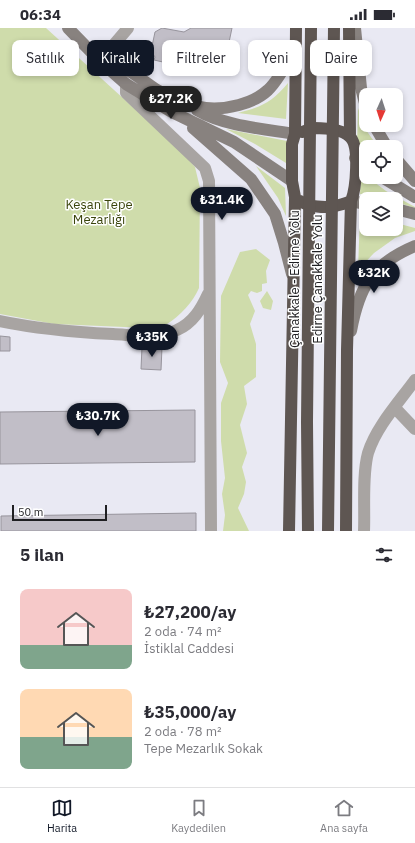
<!DOCTYPE html>
<html lang="tr">
<head>
<meta charset="utf-8">
<style>
  :root { --surface:#fff; --page:#f7f7f7; --text:#2b2b33; --muted:#7c7c81; --line:#e1e1e2; --accent:#111827 }
  body { margin:0; font-family:"IBM Plex Sans",sans-serif; background:var(--page); color:var(--text); height:100vh; display:flex; flex-direction:column; font-size:15px; white-space:nowrap }
  * { box-sizing:border-box; margin:0 }
  p { font-size:13px; color:var(--muted) }
  .icon { flex:none; width:22px; height:22px; fill:none; stroke:currentColor; stroke-width:2; stroke-linecap:round; stroke-linejoin:round }
  .map { position:relative; height:503px; overflow:hidden }
  .sheet { display:flex; flex-direction:column; background:var(--surface); flex:1 }
  .sheet>* { flex:none }
  .banner { position:absolute; left:12px; top:12px; width:391px; height:36px; display:flex; gap:8px }
  .needle { width:26px; rotate:183deg }
  .controls { position:absolute; left:359px; top:60px; display:grid; gap:8px }
  .controls a { display:grid; place-items:center; width:44px; height:44px; border-radius:8px; background:var(--surface); box-shadow:0 2px 6px #0003; font-size:20px }
  .scale { position:absolute; left:12px; bottom:10px; width:95px; box-sizing:border-box; padding-left:4px; border:2px solid #1f1f22; border-top:0; font-size:11px; line-height:14px; white-space:nowrap; color:#1f1f22; -webkit-text-stroke:3px #fff; paint-order:stroke }
  .price { position:absolute; translate:-50% -34px; padding:0 9px; border-radius:14px; background:var(--accent); color:#fff; font-size:13px; line-height:26px; filter:drop-shadow(0 1px 2px #0008) }
  .price::after { content:''; position:absolute; left:50%; top:24px; width:12px; height:9px; margin-left:-6px; background:inherit; clip-path:polygon(0 0,100% 0,50% 100%) }
  .price.current { background:#222; color:#fff }
  ul { padding:0; list-style:none }
  li { display:flex; align-items:center; gap:12px; height:100px; padding:0 20px }
  li span { display:grid; place-items:center; flex:none; width:112px; height:80px; border-radius:8px; color:#555 }
  li>.icon { margin-inline-start:auto }
  span .icon { width:48px; height:48px; fill:#fffc; stroke-width:1 }
  li b { font-size:17px }
  h2 { display:flex; justify-content:space-between; align-items:center; height:48px; padding:0 20px; font-size:17px }
  .pill { padding:0 14px; border-radius:8px; background:var(--surface); box-shadow:0 2px 6px #0003; font-size:14px; line-height:36px }
  .pill.current { background:var(--accent); color:#fff }
  .status { display:flex; justify-content:space-between; align-items:center; height:28px; padding:0 20px; background:var(--surface); direction:ltr }
  .status svg { height:11px; fill:currentColor }
  .menu { display:flex; justify-content:space-around; align-items:center; height:56px; border-top:1px solid var(--line); background:var(--surface); font-size:11px; color:var(--muted) }
  .menu a { display:grid; justify-items:center; gap:2px }
  .menu .current { color:var(--accent) }
  .map>svg:first-child { display:block }
</style>
</head>
<body>
<div class="status"><b>06:34</b><svg viewBox="0 0 49 12"><path d="M0 12V9h3v3zM5 12V6h3v6zM10 12V3h3v9zM15 12V0h3v12zM26 1h20v11H26zM47 4h2v5h-2z"/></svg></div>
<div class="map">
<svg width="415" height="503" viewBox="0 0 415 503">
  <rect width="100%" height="100%" fill="#e9e9f3"/>
  <path fill="#cfdcab" d="M0 0H46L181 123 195 139 200 160 199 260C193 274 180 288 167 296 161 299 154 299 148 300L54 296 0 286Z
    M288 55 286 91 238 85C262 79 272 74 288 55Z
    M358 80 366 102 378 119H366V125L357 119Z
    M226 101 287 113 286 135 255 116Z
    M256 138 285 160 286 188 278 170Z
    M361 144 386 163 415 179V180L396 174V171H385L360 166Z
    M360 186 366 187V201H396V195L415 200V203L395 210 374 225 358 242Z
    M256 221 270 232 266 243 267 255 262 256V263L257 265 251 263 248 267 255 283 250 296 256 316V349L244 358 247 376 240 397 247 425 242 439 246 454 244 466 238 480 249 503H223L225 487 222 466 225 450 221 413V375L228 355 220 334 221 268 240 224Z
    M267 263 273 273 271 282 263 280 260 273Z"/>
  <path fill="#c1bec7" stroke="#97949c" d="M162 0 184 4 191 0H232L223 43 217 41 216 46 154 32 155 29 151 23 155 4Z
    M0 308 10 309V323H0Z
    M142 319H162L161 342 141 341Z
    M195 382V434L0 436V384Z
    M196 485V503H1V488Z"/>
  <g fill="none" stroke-linecap="round" stroke-linejoin="round">
    <path stroke="#a8a4a2" stroke-width="12" d="M100 33 128 0
      M126 56V65L205 140 209 153 211 503
      M0 293C38 301 75 304 113 306 134 307 157 312 177 302 193 295 201 281 208 266
      M395 380 415 401
      M364 503C365 480 362 447 368 425 376 399 399 374 415 352"/>
    <path stroke="#88827f" stroke-width="12" d="M68 0 100 33 126 56 172 84 234 114 292 153
      M355 0 361 60 366 79
      M101 33C106 34 111 35 116 36 128 40 146 55 157 62 168 68 194 79 206 80 226 82 253 76 268 62 277 54 289 32 295 21
      M197 82C224 98 264 101 295 106
      M374 97 387 119
      M193 100 251 151 275 186 284 215 292 246
      M355 130 366 138
      M396 131 415 153
      M382 149 415 169
      M351 173 366 176
      M396 181 415 186
      M351 303C359 259 372 236 415 218"/>
    <path stroke="#5e5652" stroke-width="12" d="M349 0 350 109
      M302 104C305 103 310 101 314 100 324 100 342 101 350 109 360 118 356 161 351 173L347 322 346 503
      M300 173C308 179 326 180 335 178 341 177 346 175 351 173
      M289 503 295 169 292 153V116L295 106 296 0"/>
    <path stroke="#5e5652" stroke-width="12" d="M308 503 307 394 311 0
      M328 503 334 0"/>
  </g>
  <g text-anchor="middle" dominant-baseline="central" stroke-width="3" stroke-linejoin="round" paint-order="stroke">
    <g font-size="13" fill="#3a440b" stroke="#fff">
      <text x="99" y="176">Keşan Tepe<tspan x="99" dy="15">Mezarlığı</tspan></text>
    </g>
    <g font-size="13" fill="#1f1f22" stroke="#fff">
      <text transform="translate(294 251) rotate(-90)">Çanakkale - Edirne Yolu</text>
      <text transform="translate(317 251) rotate(-90)">Edirne Çanakkale Yolu</text>
    </g>
  </g>
</svg>
<div class="controls">
<a><svg class="needle" viewBox="-14 -14 28 28"><path d="M0-13l5 13h-10z" fill="#e53935"/><path d="M0 13l5-13h-10z" fill="#7c7c81"/></svg></a>
<a><svg class="icon" aria-label="locate" viewBox="0 0 24 24"><circle cx="12" cy="12" r="6"/><path d="M12 2v4M12 18v4M2 12h4M18 12h4"/></svg></a>
<a><svg class="icon" aria-label="layers" viewBox="0 0 24 24"><path d="M12 4l9 5-9 5-9-5zM3 14l9 5 9-5"/></svg></a>
</div>
<div class="scale">50 m</div>
<b class="price current" style="left:171px;top:92px">₺27.2K</b>
<b class="price" style="left:222px;top:193px">₺31.4K</b>
<b class="price" style="left:374px;top:266px">₺32K</b>
<b class="price" style="left:152px;top:330px">₺35K</b>
<b class="price" style="left:98px;top:409px">₺30.7K</b>
<div class="banner">
<a class="pill">Satılık</a>
<a class="pill current">Kiralık</a>
<a class="pill">Filtreler</a>
<a class="pill">Yeni</a>
<a class="pill">Daire</a>
</div>
</div>
<section class="sheet">
<h2>5 ilan<svg class="icon" aria-label="filters" viewBox="0 0 24 24"><path d="M4 7h16M4 17h16"/><circle cx="9" cy="7" r="2"/><circle cx="15" cy="17" r="2"/></svg></h2>
<ul>
<li><span style="background:linear-gradient(#f6c9c9 70%,#7fa58c 0)"><svg class="icon" aria-label="home" viewBox="0 0 24 24"><path d="M3 11l9-7 9 7M6 9v11h12V9"/></svg></span><div><b>₺27,200/ay</b><p>2 oda · 74 m²</p><p>İstiklal Caddesi</p></div></li>
<li><span style="background:linear-gradient(#ffd9b3 60%,#7fa58c 0)"><svg class="icon" aria-label="home" viewBox="0 0 24 24"><path d="M3 11l9-7 9 7M6 9v11h12V9"/></svg></span><div><b>₺35,000/ay</b><p>2 oda · 78 m²</p><p>Tepe Mezarlık Sokak</p></div></li>
</ul>
</section>
<nav class="menu">
<a class="current"><svg class="icon" aria-label="map" viewBox="0 0 24 24"><path d="M3 6l6-2 6 2 6-2v14l-6 2-6-2-6 2zM9 4v14M15 6v14"/></svg>Harita</a>
<a><svg class="icon" aria-label="saved" viewBox="0 0 24 24"><path d="M7 4h10v16l-5-4-5 4z"/></svg>Kaydedilen</a>
<a><svg class="icon" aria-label="home" viewBox="0 0 24 24"><path d="M3 11l9-7 9 7M6 9v11h12V9"/></svg>Ana sayfa</a>
</nav>
</body>
</html>
